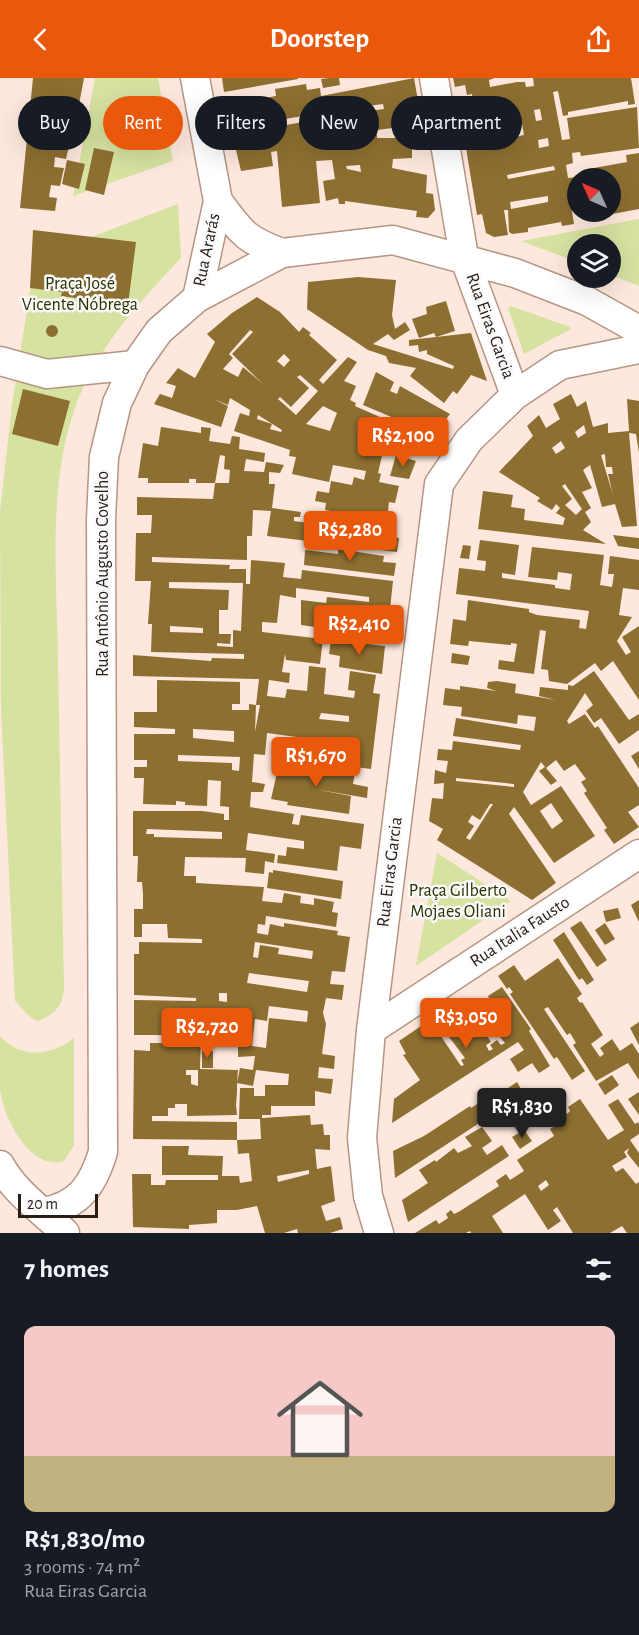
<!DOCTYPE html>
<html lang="en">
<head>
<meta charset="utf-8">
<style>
  :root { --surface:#171b24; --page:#242831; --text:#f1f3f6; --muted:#9ea1a6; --accent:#ea580c }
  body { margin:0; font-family:"Alegreya Sans",sans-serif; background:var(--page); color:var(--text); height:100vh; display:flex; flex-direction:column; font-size:22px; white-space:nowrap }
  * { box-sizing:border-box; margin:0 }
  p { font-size:20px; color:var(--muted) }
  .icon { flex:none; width:33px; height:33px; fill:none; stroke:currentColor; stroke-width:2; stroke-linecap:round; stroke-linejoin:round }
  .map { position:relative; height:1155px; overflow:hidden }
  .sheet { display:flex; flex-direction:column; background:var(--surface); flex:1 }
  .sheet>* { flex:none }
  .guide { position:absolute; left:18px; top:18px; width:603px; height:54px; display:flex; gap:12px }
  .needle { width:39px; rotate:315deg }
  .tools { position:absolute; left:567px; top:90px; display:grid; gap:12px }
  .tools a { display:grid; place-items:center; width:54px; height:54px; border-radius:50%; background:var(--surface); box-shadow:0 6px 24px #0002; font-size:30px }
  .scale { position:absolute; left:18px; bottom:15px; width:80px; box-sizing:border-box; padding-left:6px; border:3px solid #291d16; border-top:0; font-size:16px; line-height:21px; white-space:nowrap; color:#291d16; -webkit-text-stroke:4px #fafafa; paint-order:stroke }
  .price { position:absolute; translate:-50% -51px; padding:0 14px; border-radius:6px; background:var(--accent); color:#fff; font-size:20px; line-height:39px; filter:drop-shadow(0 2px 3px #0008) }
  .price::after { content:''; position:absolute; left:50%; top:36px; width:18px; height:14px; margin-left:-9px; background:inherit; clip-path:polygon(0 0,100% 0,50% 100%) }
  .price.active { background:#222; color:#fff }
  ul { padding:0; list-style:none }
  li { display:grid; align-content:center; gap:12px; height:318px; padding:0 24px }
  li span { display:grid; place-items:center; height:186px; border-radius:12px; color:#555 }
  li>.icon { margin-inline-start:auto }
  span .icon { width:108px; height:108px; fill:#fffc; stroke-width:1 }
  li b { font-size:26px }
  h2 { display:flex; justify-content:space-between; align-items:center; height:72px; padding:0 24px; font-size:26px }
  .chip { padding:0 21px; border-radius:27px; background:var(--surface); box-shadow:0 6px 24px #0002; font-size:21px; line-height:54px }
  .chip.active { background:var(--accent); color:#fff }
  header { display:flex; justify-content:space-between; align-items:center; height:78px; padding:0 24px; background:var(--accent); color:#fff; font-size:27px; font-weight:700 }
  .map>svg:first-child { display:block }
</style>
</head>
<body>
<header><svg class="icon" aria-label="back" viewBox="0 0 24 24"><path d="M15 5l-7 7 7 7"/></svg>Doorstep<svg class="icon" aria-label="share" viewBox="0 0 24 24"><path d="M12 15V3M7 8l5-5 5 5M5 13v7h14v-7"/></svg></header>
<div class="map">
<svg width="639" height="1155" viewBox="0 0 639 1155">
  <rect width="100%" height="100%" fill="#fee8dd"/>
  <path fill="#d6e2a0" d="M95 0H158L173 83 73 118Z
    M178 126 181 180C138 226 96 270 75 330 47 410 57 500 58 583 60 692 62 801 64 911 62 929 55 936 38 943L30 939 15 923 1 630 0 433 12 327 38 161 78 164Z
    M639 141V208L611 197 610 166H578L577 184 521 163Z
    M511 228 570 249 571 251 524 276 508 230Z
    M437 775 511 823 416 888Z
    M0 958C20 981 52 978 74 960V1067L64 1083C30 1094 2 1037 0 1010 0 993 0 975 0 958Z"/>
  <path fill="#8d6f31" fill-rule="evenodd" d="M33 0H84L78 32 63 31 61 45 74 47 66 81 55 79 54 89 64 90 60 108 51 107 49 119 57 120 55 133 20 130Z
    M222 0H298V1L224 14Z
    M329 0H339L340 7 323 10 321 1Z
    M414 0 422 46 340 57 337 37 384 31 383 26 323 34 329 69 351 68V62H364L363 56H377V60H412V80L393 81 392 90 427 97 426 115 433 116 435 132 428 140 416 139 417 133 345 123V126H339L338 120 326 123 323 103 335 101 332 82 316 83 320 125 282 129 277 73 271 74 273 88 241 93 231 51 244 48V54L258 52 257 46 245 48 242 34 248 33 246 23 276 18 275 11 306 6 307 12 320 10 321 18ZM315 36 320 60 313 62 309 43 286 47 285 41ZM360 87 361 94 347 91 346 88Z
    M453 0H495L489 2 490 9 517 4H525L526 9 534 8 533 0H631L635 26 628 27V23L568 34V37L563 38 558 13 553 14 562 62 570 61 567 40 637 29 639 70 581 78 580 74 572 75 573 85 566 87 568 100 584 98 583 92 627 84 626 77 639 75V131L607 137 606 134H610V100H578V112L569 113 574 146 562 148 561 144 528 150V154L512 156 509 154 508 132H504L508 157 494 159 486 155 482 136 477 137 466 70 482 67 480 57 514 53 515 59 524 57 522 46 464 58 460 35 474 31 476 36 504 31 503 25 474 31 472 16 467 17 465 7 455 9ZM540 31 542 42 536 43 534 32ZM548 60 549 68 539 70 538 62ZM554 88 555 92 508 101 507 97ZM548 118V124L511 131 510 124Z
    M94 70 114 74 104 117 85 112Z
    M67 82 85 86 79 111 62 106Z
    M33 152 136 164 128 227 61 218 62 214 30 210Z
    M358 199 396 202 392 237 395 251 405 244 410 252 394 262 388 256 373 266 453 291 454 288 427 276V272L419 274 418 267 409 268V262L436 259 434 255 419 260 412 241 427 236 426 229 446 223 455 253 436 259 471 255 487 303 471 297 457 316 453 313 444 325 410 298 416 290 389 285 386 278 368 272 307 231 308 204Z
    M257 219 280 234 299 254 303 249 311 255 309 257 337 282 319 302 323 306 348 279 357 284 344 303 356 308 350 322 356 325 355 328 416 355 408 376 384 369 378 395 381 396 379 404 399 408 395 425 389 424 387 442 370 440V444L357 442 358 438 325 432 326 425 315 423 317 413 329 415 331 403 352 407 354 399 364 402 366 393 333 387 329 404 292 396 296 379 289 378 290 372 234 353 240 335 249 338 250 332 230 320 228 327 213 321 228 328 221 349 154 326 160 316 172 320 176 308 166 305 178 290 195 300 215 264 207 256 232 235ZM250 252 253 254 232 276 263 306 243 289 238 299 223 291 233 280 229 276ZM284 276 290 282 284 289 277 283ZM300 297 318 313 296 337 278 321 280 319 291 329 309 310 297 299ZM323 328 337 335 330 353 306 346ZM258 337 282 352 281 354 270 351 272 346 257 341Z
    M46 253a6 6 0 1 1 12 0a6 6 0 1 1-12 0Z
    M376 294 394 304 390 313 397 316 400 308 450 336 434 357 363 327Z
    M23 311 70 323 58 368 12 356Z
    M571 316 577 329 586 323 593 349 608 345V355L629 353 627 321 639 323V375L636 356 629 355 637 448 622 449 615 426 602 429 590 387 583 392 592 410 582 414 591 430 585 434 591 444 583 452 606 466 478 451 483 413 513 417 511 429 525 431 524 442 563 447 565 440 556 435 560 430 556 426 552 432 537 423 540 420 499 394 533 358 527 348 539 337 546 350 560 341 553 326ZM584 347 586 355 578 360 575 354ZM561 363 565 370 556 376 552 370ZM605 376 606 389H612L613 396H608L613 417 601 377ZM565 406 582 431 576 437 565 427 572 421 562 408Z
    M161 349 201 355V349L211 350 209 363 230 366 232 358 240 359 239 371 265 375 264 384 246 381 244 393 264 394 266 384 284 387 280 395 269 394V406H275L272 430 301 434 300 439H294V443L309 445 310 436 325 438V441L344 444 343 451 399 460 397 474 267 458 271 433 253 432 252 458H247V482L152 479V484L230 487 229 491H246V506H250L251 482 285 485 283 499 301 501 302 492 393 503 387 560 370 558V562L322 556 323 550 301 547V522L326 525 327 519 369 524V519L296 510V520L280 517 277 545 262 544V554L323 561 320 586 286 582 285 576 282 594 290 595 289 605 269 602 267 618 285 620 287 611 307 613 309 588 326 590 324 616 354 620 355 613 348 612 350 593 376 597 373 615 380 616 371 691 281 680 283 663 326 666 327 663 267 655 265 677 254 676 252 704 265 706 263 714H251L250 729 294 736 292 746 299 747 301 737 364 746 361 771 340 768 337 793 277 785 278 777 286 778 287 769 304 771V763L248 755 246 772 275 776 274 785 265 783 264 796 245 794 246 780 185 779 184 798H196V805L264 809 262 823 282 825 284 815 301 818 300 825 314 827V820L334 824 332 834 338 835 336 849 266 838 265 847 258 846 257 855 268 857 270 846 284 849V845L338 853 337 857 350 859 345 894 332 893 330 906 344 907 342 922 326 920 323 935 326 946 322 976 335 978 334 991 319 989 318 1000 333 1001 331 1016 315 1013V1028H271V1037H262V1040L310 1037 311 1047 323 1046 324 1057H330V1072L315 1071 317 1091 331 1088 335 1123 321 1128 326 1143 340 1139 343 1151 330 1155H298L297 1151 284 1155H265L257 1128 237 1132H217V1145L189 1147V1151L133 1149 132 1096H151V1107H165L166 1102H218V1097H162V1068H189L188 1077 223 1078 222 1098H239L240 1105 252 1103 249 1075 238 1076 237 1062 133 1061 134 972 150 973V965H176L175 957H134V922L196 923V920L134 917V876H139V864L202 865V861L168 860 167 846H142V859H134V831H143V816L142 804H137L138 778H133V733H202L224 736V742H229V729L220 728 221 703 208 702 207 728 185 727V724L176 723V727L143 726 144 700H134V689H147V682H134V656H175V651L134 649V634H157V602L240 604V626H232V632H249V626L256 627 255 654 260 627H256L259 601 133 598V577L211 583 212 580 244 581V576L151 574 152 546H148L151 503H135L136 455H151L152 437H137V419L213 421 215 405H229L230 392 224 391 225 378 220 377 215 405H196V401H189V405H148V400H138L143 365 158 368ZM169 504 243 505 241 553 233 552V569L217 568V565L230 566 231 556H219V532H228L229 512 169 510ZM170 548 203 550V555L170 554ZM321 635 349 638V644L319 641ZM193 651 234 653V664L193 660ZM178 677 240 679 239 693 232 692V685L178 683ZM147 751 222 754V761L154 759V756H146ZM255 864 313 873 312 881 278 876 279 870 260 867 258 880 253 879ZM249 895 309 903 307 914 247 905ZM219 915H227V924L219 923ZM269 928 308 933 307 944 269 940 266 970 252 968 255 941 267 943ZM201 957H238V979L255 978 253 992 240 990 237 1005 253 1008 256 992 289 996 288 1007H265V1018H254V1010H240L239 1041H260L261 1061 237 1062V1044L152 1043V1038H168V1030H175V1026H187V1038L237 1037 236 1027 237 1014V1006L238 992 200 991ZM186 992H198V1008L191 1006V997H186ZM309 1092V1096L278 1104 277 1098Z
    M396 377 416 383 409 401 390 398Z
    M613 457 639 460V471L618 468Z
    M480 462 519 467 515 497 502 495V500L555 507V510L570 512 572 496 558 494 557 502 528 499 532 469 604 477 600 507 612 509 614 496H608L610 478 639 482V512L623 510 619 537 632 539 617 563 626 577 631 574 622 559 639 548V622L613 583 601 593 595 585 567 606 549 603 548 592 541 591 546 553 540 552 534 596 498 591 499 582 514 584 517 566 511 565V567L469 563 468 568 450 566 453 541 466 543 468 522 529 531V534L537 537 580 542 579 550 586 551 589 533 456 516 459 490 485 493 486 483 477 482Z
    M463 467 471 468 469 481 460 480Z
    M338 471 384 478 383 484 396 485 394 498 304 487 305 472 338 476Z
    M331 562 385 568 382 596 339 589 340 578 329 576Z
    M452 575 470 578 468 587 451 585Z
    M594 593 629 642 639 636V652L619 666 601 640 594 645 586 633 593 627 585 615 567 643 569 646 585 636 595 650 598 648 639 710V727L628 734 639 749 614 766 604 752 607 750 584 715 587 713 581 704 586 701 575 686 564 693 556 682 546 690 557 703 551 707 539 693 545 689 541 684 523 714 531 727 561 708 595 758 554 785 514 729 509 736 556 805 532 822 437 762 443 751 429 743 432 720 443 721 444 705 434 706 435 692 446 695 448 683 437 682 438 671 452 672 453 663 520 672 521 667 453 658 456 640 534 653 536 639 518 637 517 646 461 638 462 629 443 627 445 610 460 612V608L496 613 487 610 488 604 497 603 516 606 515 615 556 622 539 618 540 609 568 612V607L573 608ZM456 700 514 706V709L456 703ZM551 725 563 743 552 751 540 733ZM490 726H493L470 762 466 760 474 748 468 744 472 737 480 742Z
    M639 673V691L631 678Z
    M288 684 355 694 353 706 368 709 367 720 314 711 351 718 349 736 287 727 288 724 271 721 279 686 287 687Z
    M273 792 343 803 341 821 267 810 269 794 273 795Z
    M639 822V844L631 827Z
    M618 830 621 840 606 844 603 833Z
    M581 843 607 882 597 889 570 850Z
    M605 845 615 861 605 867 595 852Z
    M564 854 594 902 587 907 582 900 579 902 553 862Z
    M558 880 582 916 577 920 580 925 582 924 603 957 591 966 600 979 604 976 600 970 612 961 620 973 632 965 639 976V1002L628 985 596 1003 573 967 576 965 570 955 567 957 548 929 544 931 585 993 572 1002 557 979 554 981 510 916 513 914 509 909 507 911 498 898 514 887 525 903Z
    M502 909 531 951 529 953 550 988 539 995 532 985 518 994 510 981 524 972 518 964 392 1045 394 1021 420 1002 403 977 406 976 399 963 430 942 461 988 464 987 461 982 465 980 443 951 471 931 473 934 477 931 476 929 489 920 488 918ZM480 935 505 965 501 967 497 962 490 967 493 971 489 973 486 967 491 964 475 939Z
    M639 944V967L630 950Z
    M202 972 213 973V990H202Z
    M612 997 619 1007 605 1017 598 1006Z
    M517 1004 524 1016 395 1100 393 1073 424 1058 470 1028 471 1030 491 1017 493 1020Z
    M561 1013 565 1019 558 1023 567 1036 570 1033 568 1029 580 1021 608 1062 624 1052 608 1027 618 1021 635 1046 638 1044 639 1046V1056L630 1062 639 1075V1090L627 1075 629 1070 624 1074 627 1079 612 1088 616 1094 623 1090 636 1106 639 1104V1155H627L622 1148 610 1155H573L557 1129 553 1132 561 1143 548 1152 525 1116 492 1138 503 1155H471L470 1153 466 1155H415L436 1142 439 1146 448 1140 446 1136 451 1132 454 1136 460 1133 499 1108 496 1103 506 1096 510 1102 524 1093 517 1082 554 1058 550 1051 555 1048 543 1030 557 1021 555 1017ZM546 1102 549 1107 541 1113 538 1108Z
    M639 1014V1037L628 1021Z
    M482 1049 492 1063 482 1070 487 1077 502 1067 509 1078 408 1144 402 1122 428 1105 419 1092 435 1082 436 1084 454 1070 458 1075 472 1068 465 1059Z
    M524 1052 532 1063 520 1071 512 1059Z"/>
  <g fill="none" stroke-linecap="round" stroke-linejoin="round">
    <defs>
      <path id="street" d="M195 0 218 123 197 220
        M434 0 464 179 515 317
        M218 123C242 155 244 161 282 175
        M0 283 47 296 135 287
        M371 952 639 776
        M0 1087C16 1116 42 1132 65 1155
        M43 1134C79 1128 93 1107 103 1074L101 441 104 379 117 325 135 287 159 253 197 220 282 175 393 162 515 195 587 223 639 252
        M379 1155 368 1118 362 1060 371 952 439 406 469 362 515 317 560 287 639 271"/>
    </defs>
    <use href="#street" stroke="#b69583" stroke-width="31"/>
    <use href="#street" stroke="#fff" stroke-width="28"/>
  </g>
  <g text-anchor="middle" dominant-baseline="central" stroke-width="5" stroke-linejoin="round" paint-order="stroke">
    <g font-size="18" fill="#291d16" stroke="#fafafa">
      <text transform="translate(207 172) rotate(-78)">Rua Ararás</text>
      <text transform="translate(490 248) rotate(70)">Rua Eiras Garcia</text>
      <text transform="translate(103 496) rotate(-90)">Rua Antônio Augusto Covelho</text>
      <text transform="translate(390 794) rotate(-83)">Rua Eiras Garcia</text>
      <text transform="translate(520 854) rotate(-33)">Rua Italia Fausto</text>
    </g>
    <g font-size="18" fill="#2c3200" stroke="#fafafa">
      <text x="80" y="206">Praça José<tspan x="80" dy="21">Vicente Nóbrega</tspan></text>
      <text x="458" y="813">Praça Gilberto<tspan x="458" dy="21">Mojaes Oliani</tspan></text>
    </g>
  </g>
</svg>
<div class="tools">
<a><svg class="needle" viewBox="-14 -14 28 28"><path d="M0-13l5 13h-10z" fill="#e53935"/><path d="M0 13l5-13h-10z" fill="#9ea1a6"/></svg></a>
<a><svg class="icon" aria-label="layers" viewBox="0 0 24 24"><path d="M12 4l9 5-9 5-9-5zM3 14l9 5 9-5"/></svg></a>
</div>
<div class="scale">20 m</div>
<b class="price" style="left:403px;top:390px">R$2,100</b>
<b class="price" style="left:350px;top:484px">R$2,280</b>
<b class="price" style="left:359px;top:578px">R$2,410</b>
<b class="price" style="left:316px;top:710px">R$1,670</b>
<b class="price" style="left:466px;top:971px">R$3,050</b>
<b class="price" style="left:207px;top:981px">R$2,720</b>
<b class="price active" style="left:522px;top:1061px">R$1,830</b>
<div class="guide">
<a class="chip">Buy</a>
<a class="chip active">Rent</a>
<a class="chip">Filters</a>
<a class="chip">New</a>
<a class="chip">Apartment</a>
</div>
</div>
<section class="sheet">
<h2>7 homes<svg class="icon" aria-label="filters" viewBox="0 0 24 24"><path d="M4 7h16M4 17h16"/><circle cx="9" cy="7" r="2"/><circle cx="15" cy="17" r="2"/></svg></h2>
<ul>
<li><span style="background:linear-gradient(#f6c9c9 70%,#c2b280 0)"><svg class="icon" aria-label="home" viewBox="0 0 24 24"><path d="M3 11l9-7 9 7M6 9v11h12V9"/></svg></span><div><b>R$1,830/mo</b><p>3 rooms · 74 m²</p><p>Rua Eiras Garcia</p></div></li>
</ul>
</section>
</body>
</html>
